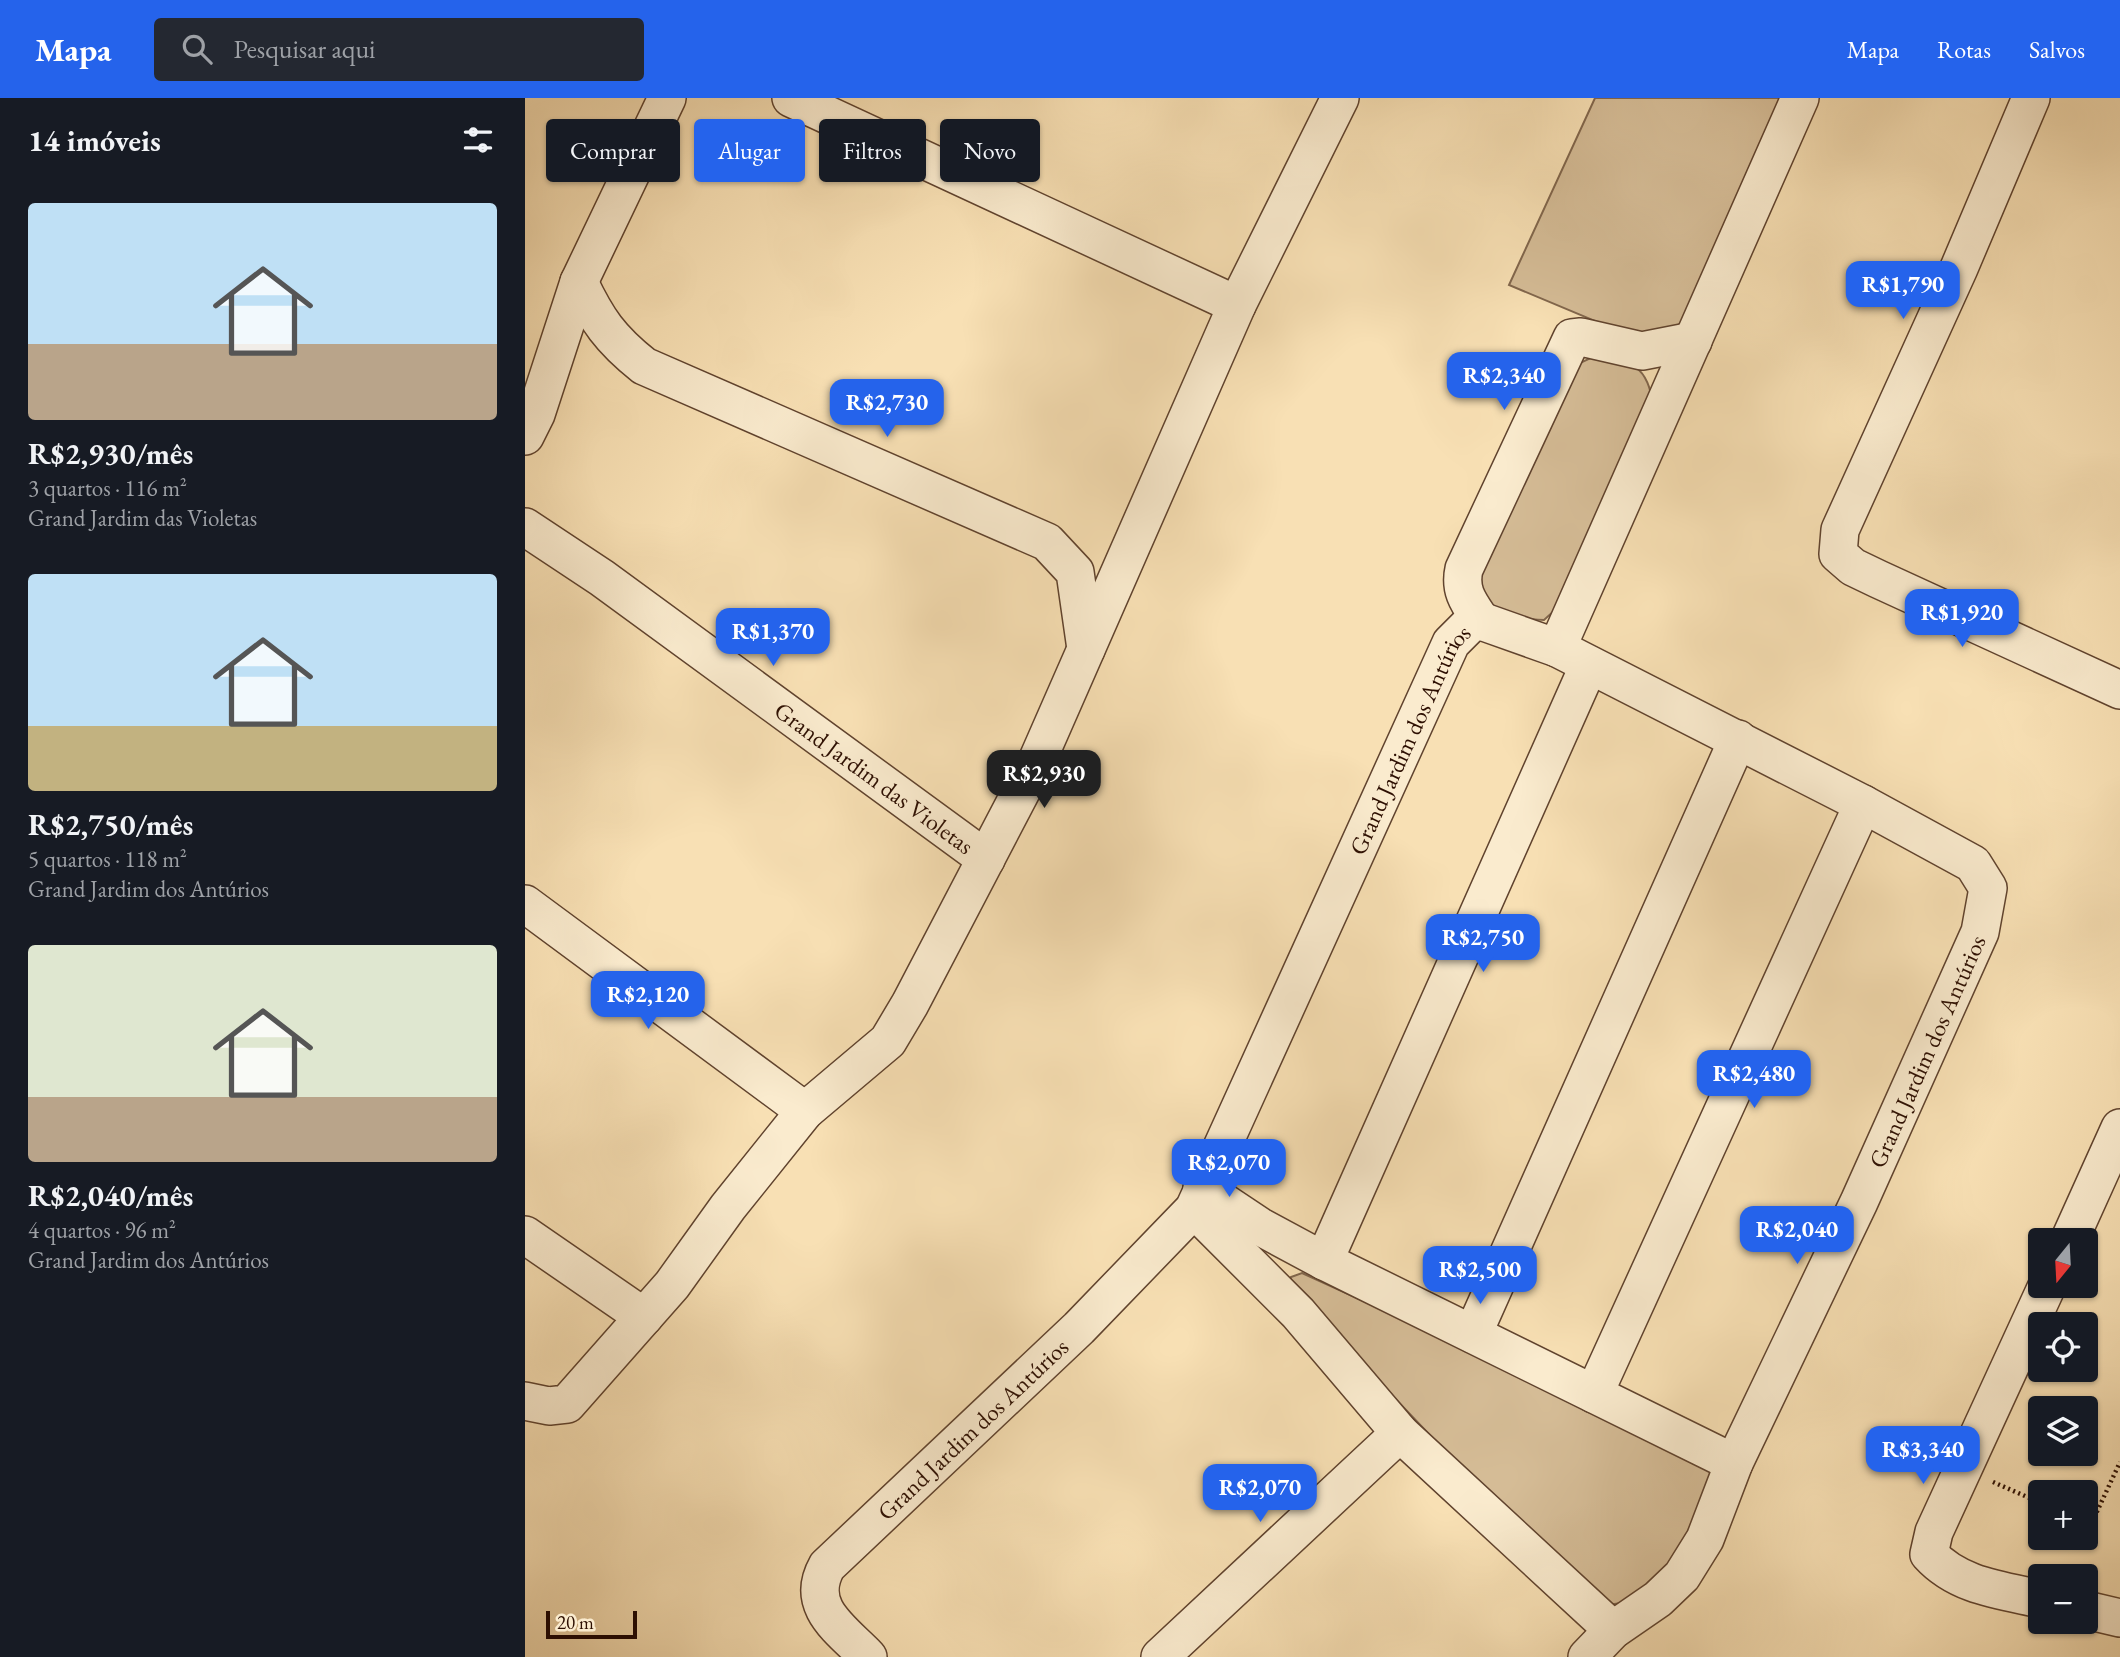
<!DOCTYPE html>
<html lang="pt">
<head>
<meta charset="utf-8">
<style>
  :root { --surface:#171b24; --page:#242831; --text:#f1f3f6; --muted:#9ea1a6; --accent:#2563eb }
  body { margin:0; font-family:"EB Garamond",serif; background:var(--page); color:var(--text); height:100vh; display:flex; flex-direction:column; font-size:26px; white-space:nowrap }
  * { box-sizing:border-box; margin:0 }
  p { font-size:23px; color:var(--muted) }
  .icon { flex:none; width:38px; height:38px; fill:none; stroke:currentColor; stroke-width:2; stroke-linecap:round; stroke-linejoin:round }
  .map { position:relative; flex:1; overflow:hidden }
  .details { display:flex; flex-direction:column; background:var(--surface); width:525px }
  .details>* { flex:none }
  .top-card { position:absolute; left:21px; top:21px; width:665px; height:63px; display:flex; gap:14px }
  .needle { width:46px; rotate:198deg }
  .fabs { position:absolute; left:1503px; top:1130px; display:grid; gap:14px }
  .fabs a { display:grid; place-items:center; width:70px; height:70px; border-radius:7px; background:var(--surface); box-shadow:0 2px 5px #0004; font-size:35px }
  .scale { position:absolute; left:21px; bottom:18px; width:91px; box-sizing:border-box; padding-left:7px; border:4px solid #2d0f02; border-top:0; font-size:19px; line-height:24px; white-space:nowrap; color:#2d0f02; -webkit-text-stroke:5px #faebce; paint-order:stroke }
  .price { position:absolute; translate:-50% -60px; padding:0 16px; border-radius:14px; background:var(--accent); color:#fff; font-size:23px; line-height:46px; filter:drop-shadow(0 2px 4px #0008) }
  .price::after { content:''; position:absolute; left:50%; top:42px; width:21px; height:16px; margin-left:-10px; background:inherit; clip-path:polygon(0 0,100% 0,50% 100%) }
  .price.selected { background:#222; color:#fff }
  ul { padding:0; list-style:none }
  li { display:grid; align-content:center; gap:14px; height:371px; padding:0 28px }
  li span { display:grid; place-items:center; height:217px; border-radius:7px; color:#555 }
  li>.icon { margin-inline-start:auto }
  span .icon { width:126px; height:126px; fill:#fffc; stroke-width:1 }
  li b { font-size:30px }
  h2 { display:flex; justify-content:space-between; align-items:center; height:84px; padding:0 28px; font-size:30px }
  .chip { padding:0 24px; border-radius:7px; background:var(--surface); box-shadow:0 2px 5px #0004; font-size:24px; line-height:63px }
  .chip.selected { background:var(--accent); color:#fff }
  header { display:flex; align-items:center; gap:42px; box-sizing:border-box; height:98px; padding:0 35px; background:var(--accent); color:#fff }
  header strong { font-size:33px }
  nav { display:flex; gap:38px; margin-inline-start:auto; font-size:24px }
  .search { width:490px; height:63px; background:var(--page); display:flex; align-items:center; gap:18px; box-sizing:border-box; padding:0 24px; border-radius:7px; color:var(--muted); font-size:26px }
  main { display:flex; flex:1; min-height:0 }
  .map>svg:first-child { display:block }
</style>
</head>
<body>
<header>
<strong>Mapa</strong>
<div class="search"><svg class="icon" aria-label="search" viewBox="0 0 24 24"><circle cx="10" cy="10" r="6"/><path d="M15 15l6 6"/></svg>Pesquisar aqui</div>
<nav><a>Mapa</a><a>Rotas</a><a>Salvos</a></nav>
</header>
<main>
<section class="details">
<h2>14 imóveis<svg class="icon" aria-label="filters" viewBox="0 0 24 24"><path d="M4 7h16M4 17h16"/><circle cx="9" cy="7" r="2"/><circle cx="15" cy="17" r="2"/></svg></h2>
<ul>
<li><span style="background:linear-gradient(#bfe0f5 65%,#b9a48a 0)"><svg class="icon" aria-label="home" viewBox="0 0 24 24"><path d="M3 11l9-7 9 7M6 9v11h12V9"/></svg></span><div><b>R$2,930/mês</b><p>3 quartos · 116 m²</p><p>Grand Jardim das Violetas</p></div></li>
<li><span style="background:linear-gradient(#bfe0f5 70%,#c2b280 0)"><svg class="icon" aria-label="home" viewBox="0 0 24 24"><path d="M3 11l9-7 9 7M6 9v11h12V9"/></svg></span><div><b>R$2,750/mês</b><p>5 quartos · 118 m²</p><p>Grand Jardim dos Antúrios</p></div></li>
<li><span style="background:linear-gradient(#dfe7d0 70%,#b9a48a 0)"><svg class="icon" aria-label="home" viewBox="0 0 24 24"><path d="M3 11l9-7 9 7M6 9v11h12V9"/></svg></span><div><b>R$2,040/mês</b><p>4 quartos · 96 m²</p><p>Grand Jardim dos Antúrios</p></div></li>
</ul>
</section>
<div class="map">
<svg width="1595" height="1559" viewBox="0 0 1595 1559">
  <rect width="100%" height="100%" fill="#f8e0b4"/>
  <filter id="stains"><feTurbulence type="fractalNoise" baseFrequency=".00286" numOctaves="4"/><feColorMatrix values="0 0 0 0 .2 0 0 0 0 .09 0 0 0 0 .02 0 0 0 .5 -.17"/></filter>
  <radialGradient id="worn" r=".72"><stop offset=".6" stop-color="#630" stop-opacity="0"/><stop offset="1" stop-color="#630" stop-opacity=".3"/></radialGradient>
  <path fill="#d5bc96" stroke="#81664c" stroke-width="2" d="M1070 0H1264L1156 232 1120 244 984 187Z
    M1072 257C1108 264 1123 268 1128 307L1030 512 1019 522C984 520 966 519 954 482L1048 273 1057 264Z
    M777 1175 1170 1354 1188 1375 1155 1467 1109 1503 1083 1507 1057 1497 764 1189 766 1179Z"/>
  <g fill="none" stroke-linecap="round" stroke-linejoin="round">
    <defs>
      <g id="street">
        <path d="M266 0 712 207"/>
        <path d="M1506 0 1434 170 1315 432 1313 456 1328 469 1353 481 1595 592"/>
        <path d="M54 184C72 222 85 241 119 268L522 444 550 474 561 551"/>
        <path d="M0 338 11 316 54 184 142 0"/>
        <path id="s1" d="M0 429 77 480 461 761"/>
        <path d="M956 523C944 505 934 493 939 471L1047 240 1056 239 1117 253 1168 243"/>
        <path d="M956 523 1032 550"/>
        <path d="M0 806 280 1013"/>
        <path d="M677 1090 734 1128 799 1163 1209 1365"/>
        <path d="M669 1111 773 1215 875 1335 1088 1532"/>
        <path d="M0 1137 119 1219"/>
        <path d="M1544 1143 1595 1030"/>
        <path d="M799 1163 1064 567"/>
        <path d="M948 1236 1213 641"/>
        <path d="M1069 1296 1338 706"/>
        <path d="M0 1303 24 1308 42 1306 147 1187 203 1109 280 1013 363 943 385 906 512 663 712 207 815 0"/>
        <path d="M1516 1501C1475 1492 1433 1488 1404 1456L1409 1434 1522 1188"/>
        <path d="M1561 1512 1595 1520"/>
        <path id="s2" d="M343 1559C317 1532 279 1509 302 1468L554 1230 669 1111 926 545 945 526 956 523"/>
        <path d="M635 1559 875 1335"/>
        <path id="s3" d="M1062 1559 1088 1532 1133 1501 1157 1478 1180 1441 1209 1365 1334 1104 1455 834 1463 790 1448 766 1338 706 1032 550 1275 0"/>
      </g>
    </defs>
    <use href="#street" stroke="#60432e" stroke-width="40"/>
    <path stroke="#2d0f02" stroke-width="4.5" stroke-dasharray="2 3.5" stroke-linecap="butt" d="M1468 1384 1516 1405
      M1561 1426 1569 1420 1595 1364"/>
    <use href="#street" stroke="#faebce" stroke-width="37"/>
  </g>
  <g text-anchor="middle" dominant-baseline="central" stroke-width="5" stroke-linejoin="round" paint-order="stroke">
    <g font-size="24" fill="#2d0f02" stroke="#faebce">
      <text stroke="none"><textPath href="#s2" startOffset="1139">Grand Jardim dos Antúrios</textPath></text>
      <text stroke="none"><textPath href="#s1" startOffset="430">Grand Jardim das Violetas</textPath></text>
      <text stroke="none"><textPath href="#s3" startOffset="705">Grand Jardim dos Antúrios</textPath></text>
      <text stroke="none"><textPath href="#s2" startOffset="310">Grand Jardim dos Antúrios</textPath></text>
    </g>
  </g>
  <rect width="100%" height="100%" filter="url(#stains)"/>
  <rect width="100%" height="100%" fill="url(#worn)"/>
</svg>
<div class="fabs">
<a><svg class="needle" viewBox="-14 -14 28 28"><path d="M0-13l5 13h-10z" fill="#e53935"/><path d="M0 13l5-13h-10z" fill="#9ea1a6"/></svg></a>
<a><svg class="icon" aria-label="locate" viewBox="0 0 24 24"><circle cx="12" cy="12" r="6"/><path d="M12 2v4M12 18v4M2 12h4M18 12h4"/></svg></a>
<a><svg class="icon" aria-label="layers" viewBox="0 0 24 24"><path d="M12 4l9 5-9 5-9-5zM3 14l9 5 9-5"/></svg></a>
<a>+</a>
<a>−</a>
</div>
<div class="scale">20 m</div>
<b class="price" style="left:1378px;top:223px">R$1,790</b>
<b class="price" style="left:979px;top:314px">R$2,340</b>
<b class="price" style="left:362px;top:341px">R$2,730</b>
<b class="price" style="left:1437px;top:551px">R$1,920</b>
<b class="price" style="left:248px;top:570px">R$1,370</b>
<b class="price selected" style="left:519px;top:712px">R$2,930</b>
<b class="price" style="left:958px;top:876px">R$2,750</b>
<b class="price" style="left:123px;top:933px">R$2,120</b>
<b class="price" style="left:1229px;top:1012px">R$2,480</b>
<b class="price" style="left:704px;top:1101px">R$2,070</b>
<b class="price" style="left:1272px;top:1168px">R$2,040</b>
<b class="price" style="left:955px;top:1208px">R$2,500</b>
<b class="price" style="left:1398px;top:1388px">R$3,340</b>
<b class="price" style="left:735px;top:1426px">R$2,070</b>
<div class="top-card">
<a class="chip">Comprar</a>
<a class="chip selected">Alugar</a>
<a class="chip">Filtros</a>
<a class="chip">Novo</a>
</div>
</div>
</main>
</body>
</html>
